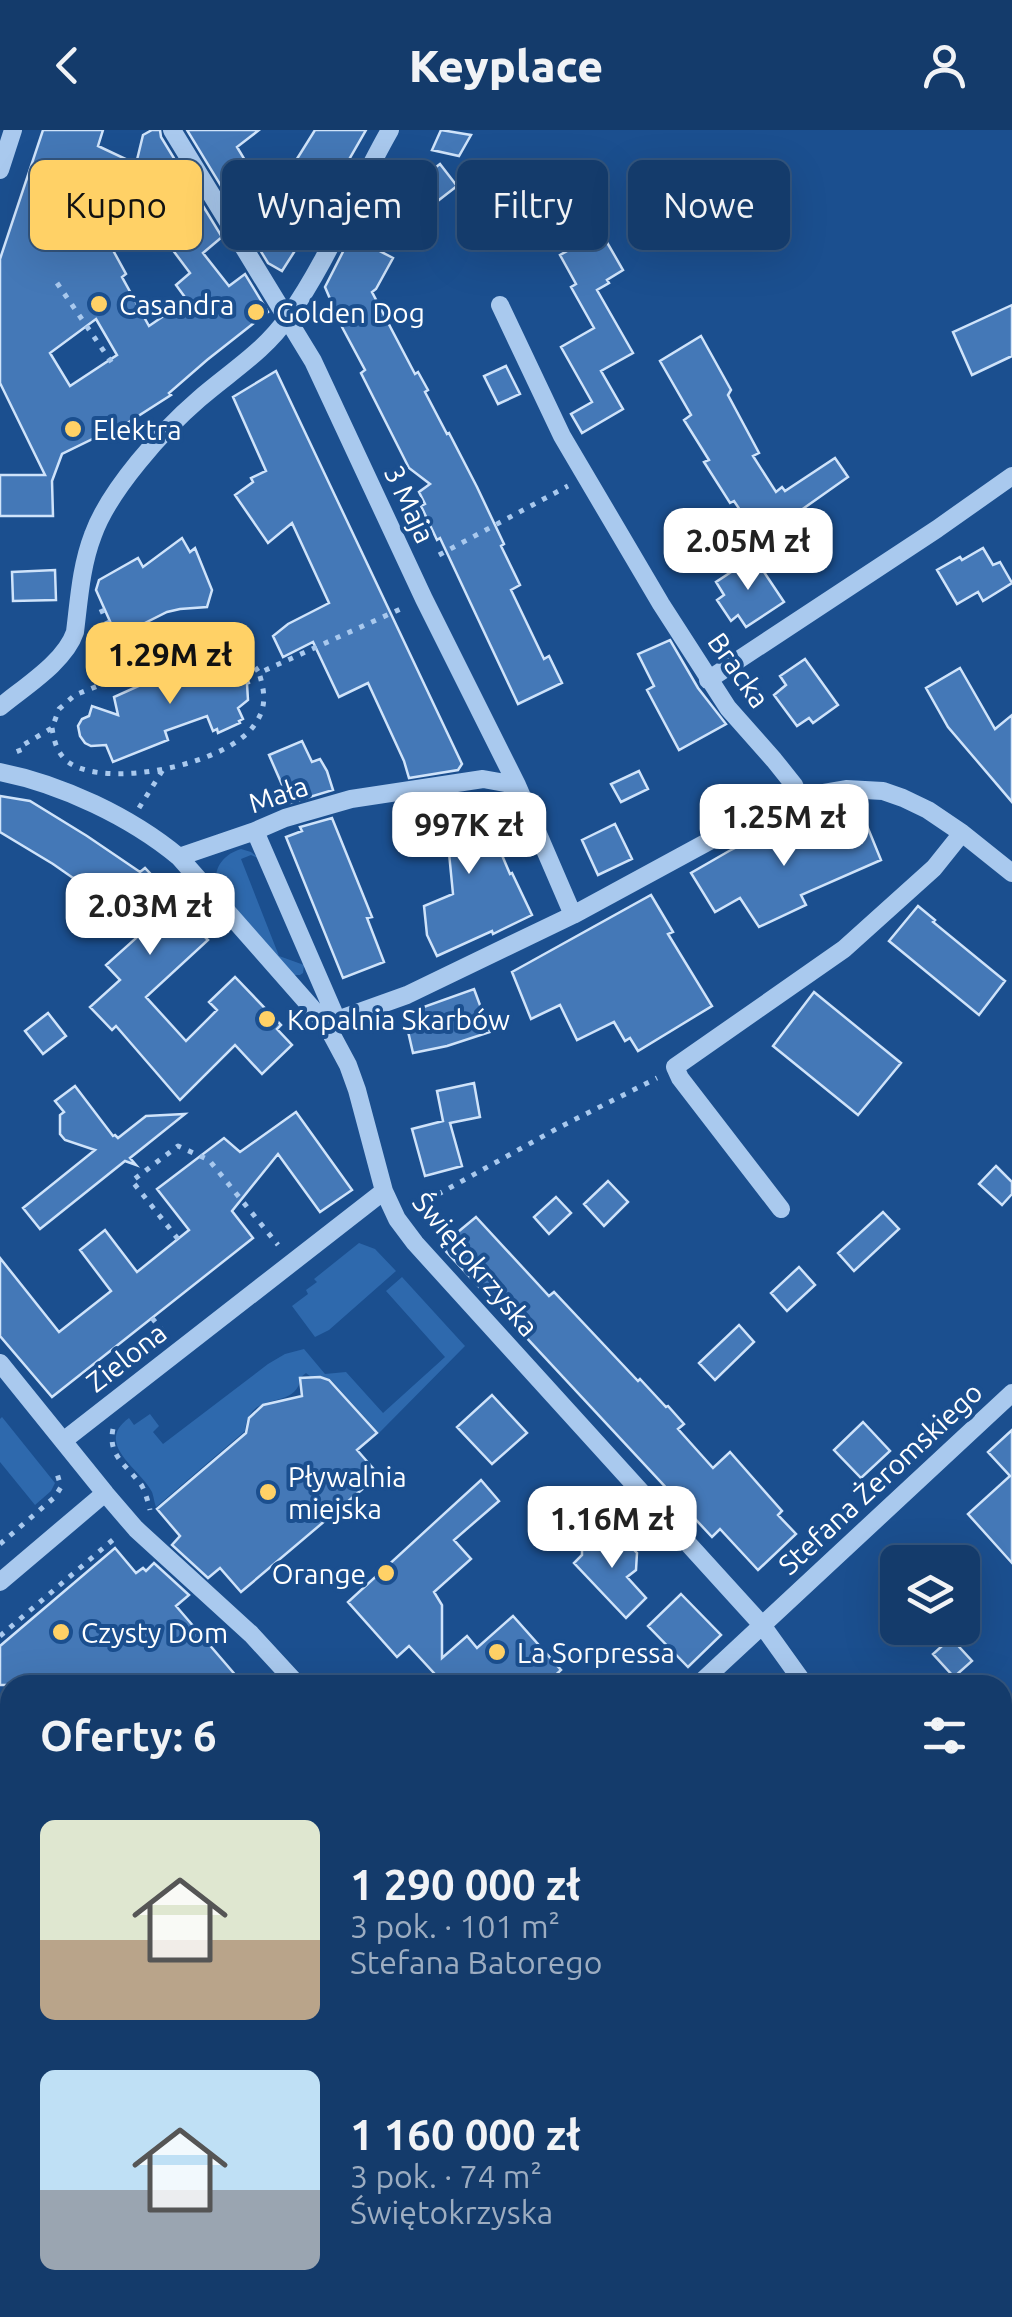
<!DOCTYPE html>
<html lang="pl">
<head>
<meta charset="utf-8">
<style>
  :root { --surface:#143b6b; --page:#1d4271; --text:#f1f3f6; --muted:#9dadc1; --line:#33557e; --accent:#ffd166 }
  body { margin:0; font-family:Ubuntu,sans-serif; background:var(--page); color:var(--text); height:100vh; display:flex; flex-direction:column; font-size:38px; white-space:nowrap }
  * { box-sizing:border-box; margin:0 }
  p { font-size:32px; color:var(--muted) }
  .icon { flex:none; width:55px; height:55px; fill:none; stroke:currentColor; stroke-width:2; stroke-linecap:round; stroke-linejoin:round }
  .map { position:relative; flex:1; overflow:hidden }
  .details { position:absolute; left:0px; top:1545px; width:1012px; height:642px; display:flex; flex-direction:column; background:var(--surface); border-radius:30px 30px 0 0; box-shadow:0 10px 40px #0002,0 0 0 2px var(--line) }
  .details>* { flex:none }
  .top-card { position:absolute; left:30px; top:30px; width:952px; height:90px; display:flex; gap:20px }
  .fabs { position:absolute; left:880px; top:1415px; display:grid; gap:20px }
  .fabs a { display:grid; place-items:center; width:100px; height:100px; border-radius:15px; background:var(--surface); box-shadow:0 10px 40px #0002,0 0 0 2px var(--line); font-size:50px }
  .price { position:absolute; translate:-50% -85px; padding:0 22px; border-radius:20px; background:#fff; color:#222; font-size:32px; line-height:65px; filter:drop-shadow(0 2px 5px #0008) }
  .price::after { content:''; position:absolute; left:50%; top:60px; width:30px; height:22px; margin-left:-15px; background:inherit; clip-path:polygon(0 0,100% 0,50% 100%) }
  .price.selected { background:var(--accent); color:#111 }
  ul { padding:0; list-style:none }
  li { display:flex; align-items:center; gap:30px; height:250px; padding:0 40px }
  li span { display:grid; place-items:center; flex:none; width:280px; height:200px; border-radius:15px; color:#555 }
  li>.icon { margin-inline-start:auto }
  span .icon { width:120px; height:120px; fill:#fffc; stroke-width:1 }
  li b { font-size:42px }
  h2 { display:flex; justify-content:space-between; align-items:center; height:120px; padding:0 40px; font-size:42px }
  .pill { padding:0 35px; border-radius:15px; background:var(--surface); box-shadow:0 10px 40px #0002,0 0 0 2px var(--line); font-size:35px; line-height:90px }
  .pill.selected { background:var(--accent); color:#111 }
  header { display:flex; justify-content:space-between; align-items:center; height:130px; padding:0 40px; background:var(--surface); font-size:45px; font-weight:800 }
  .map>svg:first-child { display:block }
</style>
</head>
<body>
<header><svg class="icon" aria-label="back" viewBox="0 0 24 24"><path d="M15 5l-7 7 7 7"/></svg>Keyplace<svg class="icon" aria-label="person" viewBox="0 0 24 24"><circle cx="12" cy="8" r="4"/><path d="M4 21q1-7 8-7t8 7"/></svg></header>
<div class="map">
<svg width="1012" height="2187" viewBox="0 0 1012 2187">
  <rect width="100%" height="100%" fill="#1b4f8f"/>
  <path fill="#2e69ad" d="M241 719 251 722 260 729 251 725 241 729 279 826 304 835 303 843 300 845H294L217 760C212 741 221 725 241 719Z
    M359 1113 375 1119 396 1141 329 1200 315 1207 292 1176 308 1164 306 1160 317 1152 314 1149Z
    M402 1147 465 1216 379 1303 330 1249 319 1246 311 1247 306 1243 301 1247C296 1283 249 1257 245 1301L156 1377C155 1375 153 1364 152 1362 141 1339 93 1314 129 1288L134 1295 150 1284 159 1296 153 1302 163 1314 268 1234 285 1224 304 1219 325 1244 346 1242 383 1283 445 1227 386 1161Z
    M2 1287 55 1353 51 1361 35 1375 0 1332V1289Z"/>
  <path fill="#4478b7" stroke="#cfe3fa" stroke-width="2.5" fill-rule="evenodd" d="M43 0H103L98 16 136 34 143 5 152 0H160L161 7 222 107 203 123 229 156 245 144 268 182 207 230 169 263 171 265 110 304 109 301 62 324 52 351 53 386H0V345H45L0 253V129ZM145 83 190 143 176 155 187 170 149 196 122 147 126 144 108 111 137 116ZM96 189 117 225 70 256 50 223Z
    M187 0H259L237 17 270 72 315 0H366L312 94 282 141 268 133Z
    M441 0 471 5 459 26 432 20Z
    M440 34 457 56 421 84 434 100 418 112 377 58 392 46 404 61Z
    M601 102 623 140 607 150 609 153 597 160 633 223 601 241 623 279 582 303 571 284 592 272 561 217 594 198 571 157 576 154 560 125Z
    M351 106 393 128 376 159 372 162 415 244 418 242 428 260 425 262 447 304 449 303 477 357 504 414 501 416 520 455 511 460 544 529 549 526 562 553 518 574 440 408 437 410 421 376 425 374 419 362 430 354 409 338 361 243 365 240 342 197 325 157Z
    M1012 175V226L972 245 953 202Z
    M701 206 731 260 728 265 759 323 753 326 776 362 782 357 785 361 835 328 848 347 763 407 745 381 742 383 734 371 730 373 704 332 709 330 684 290 691 285 660 231Z
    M506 236 520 264 498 274 484 246Z
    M276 241 462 634 458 640 409 648 404 631 368 553 339 567 313 512 283 527 273 506 288 494 329 473 292 393 268 413 235 365 253 352 251 348 266 341 233 267Z
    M182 408 190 422 195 418 212 460 207 477 180 479 167 482 117 507 96 460 99 450 138 428 143 437Z
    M983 418 993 435 1000 432 1012 453 983 471 978 462 957 474 937 440 960 427 962 430Z
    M754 427 784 472 746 497 738 485 731 491 717 470 724 465 716 452Z
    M55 440 56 470 13 471 12 442Z
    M670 510 698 558 726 594 679 620 647 560 654 556 638 524Z
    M227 517 239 528 249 553 247 554 248 570 238 578 243 589 239 591 240 593 218 603 217 599 213 601 207 586 165 601 168 610 113 632 106 615 91 616 85 613 80 606 78 596 82 589 89 586 92 576 118 585 114 567 194 531 201 547Z
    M805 529 838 575 813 593 809 588 797 596 774 565 786 555 780 546Z
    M960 538 995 599 1012 585V672L948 597 926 558Z
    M302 611 312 632 320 629 327 641 333 660 290 673 269 625Z
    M639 641 648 659 621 672 611 654Z
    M0 666 30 671 87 706 140 742 145 738 191 787 188 790 208 810 146 867 186 911 217 880 209 872 235 847 281 895 277 899 292 915 262 944 235 915 180 970 116 896 112 900 90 877 120 850 106 835 144 801 102 754 96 764 53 734 0 702Z
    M443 668 439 676 476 671 481 676 510 744 512 743 532 785 493 804 492 801 437 826 427 805 424 776 453 764 449 723 427 725 421 671Z
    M332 688 372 787 367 788 384 832 343 848 286 707 302 701 300 697Z
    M865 691 881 730 801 765 806 775 759 797 740 768 715 782 691 743 729 721 782 695 787 705 819 692 826 708Z
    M615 694 632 729 598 745 582 710Z
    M651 765 673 802 668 804 712 876 638 921 630 908 625 911 614 892 577 910 560 875 531 889 512 842Z
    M918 776 935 790 933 792 1005 851 979 885 889 811Z
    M474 859 490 902 447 916 413 923 404 884Z
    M814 862 901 933 858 985 773 916Z
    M48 883 66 906 43 924 25 901Z
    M474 953 480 987 450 993 462 1036 425 1046 412 999 443 991 437 961Z
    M75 956 113 1006 115 1005 118 1008 146 986 185 984 130 1028 136 1035 125 1031 40 1099 23 1078 95 1020 65 1010 60 1004V985L64 982 55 971Z
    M296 982 352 1060 320 1082 278 1024 232 1081 253 1108 52 1267 0 1206V1128L59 1202 111 1161 80 1120 105 1100 137 1142 189 1100 157 1059 224 1008 240 1022Z
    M996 1036 1012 1052V1064L1002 1075 979 1054Z
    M608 1051 628 1072 604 1096 584 1074Z
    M556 1067 571 1083 549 1104 534 1087Z
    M883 1082 899 1099 854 1141 838 1123Z
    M476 1087 549 1166 554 1162 638 1251 640 1249 666 1277 668 1276 684 1294 678 1299 713 1338 730 1322 782 1381 778 1385 796 1404 758 1440 720 1399 712 1407 441 1116Z
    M799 1137 815 1155 787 1181 771 1163Z
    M739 1195 754 1212 715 1250 699 1233Z
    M320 1247 329 1250 377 1303 357 1320 379 1345 241 1462 220 1438 208 1448 172 1415 180 1406 157 1379 246 1303 249 1288 263 1275 302 1266 300 1248Z
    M492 1265 527 1303 492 1334 457 1297Z
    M863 1292 890 1321 861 1348 834 1320Z
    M1012 1300V1433L968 1384 1010 1346 988 1322Z
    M481 1350 499 1371 454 1410 471 1429 434 1462 442 1475V1528L467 1506 477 1518 513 1486 561 1540 545 1555H445L409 1516 397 1527 348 1472Z
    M620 1405 637 1423 636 1440 627 1447 646 1468 626 1488 574 1433 582 1425V1415L591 1408 608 1409 612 1406Z
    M115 1418 136 1443 143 1438 146 1441 154 1433 189 1465 176 1476 244 1555H0V1516Z
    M681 1464 721 1505 688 1537 648 1496Z
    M951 1508 972 1531 954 1547 933 1524Z"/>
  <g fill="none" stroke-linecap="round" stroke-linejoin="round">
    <path stroke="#a9c9ee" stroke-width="5" stroke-dasharray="5 8" stroke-linecap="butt" d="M57 153 114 236
      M439 425 568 356
      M101 479 112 503 119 548
      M52 598C54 611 57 623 68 632 106 660 230 634 255 594 267 577 265 562 259 543
      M20 623 18 618 52 598 59 579 75 565 211 511C235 514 246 523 259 543L405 477
      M139 678 164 638
      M415 1077 558 998 657 948
      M178 1109 132 1051 178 1016 209 1030 278 1115
      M152 1188 166 1205
      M113 1299C107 1326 128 1336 142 1356 146 1364 148 1372 150 1380
      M0 1414 55 1367 61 1357 56 1340
      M0 1506 115 1408"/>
    <path stroke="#a9c9ee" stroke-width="18" d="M172 0 313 231 424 469 517 655 573 785
      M0 40 13 0
      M500 175 562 306 661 474 728 578 774 630 794 655 799 667
      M708 550 937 399 1012 346
      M0 577C24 557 65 532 75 502 79 470 81 436 93 405 109 360 163 300 199 269 230 242 265 221 288 187 329 129 355 61 390 0
      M0 642C61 654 131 687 179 727L326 894 348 935 357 960 384 1061 397 1089 415 1113 762 1495 805 1555
      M255 701 337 890
      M179 727 255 701 285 688 351 669 483 649 517 655
      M326 894 407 865 573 785 759 684 799 667 846 659 883 661 903 668 928 680 962 703 1012 743
      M781 1079 680 948 675 937 844 819 934 738 962 703
      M0 1233 105 1363 0 1452
      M63 1311 384 1061
      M105 1363 136 1399 251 1504 298 1555
      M698 1555 1012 1263
      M1002 1923 1012 1945
      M30 2187 39 2178"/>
  </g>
  <g fill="#ffd166" stroke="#1b4f8f" stroke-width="4">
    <circle cx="99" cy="174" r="10"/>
    <circle cx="256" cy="182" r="10"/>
    <circle cx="73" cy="299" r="10"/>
    <circle cx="267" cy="889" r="10"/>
    <circle cx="268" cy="1362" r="10"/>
    <circle cx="386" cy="1443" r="10"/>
    <circle cx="61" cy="1502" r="10"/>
    <circle cx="497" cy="1522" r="10"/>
  </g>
  <g text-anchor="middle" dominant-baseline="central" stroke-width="8" stroke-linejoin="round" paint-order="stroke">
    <g font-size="28" fill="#fff" stroke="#1b4f8f" text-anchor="start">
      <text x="119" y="174">Casandra</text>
      <text x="276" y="182">Golden Dog</text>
      <text x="93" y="299">Elektra</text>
      <text x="287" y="889">Kopalnia Skarbów</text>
      <text x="288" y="1346">Pływalnia<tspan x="288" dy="32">miejska</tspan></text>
      <text x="366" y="1443" text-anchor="end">Orange</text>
      <text x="81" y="1502">Czysty Dom</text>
      <text x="517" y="1522">La Sorpressa</text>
    </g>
    <g font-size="28" fill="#fff" stroke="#1b4f8f">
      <text transform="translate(410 374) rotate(65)">3 Maja</text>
      <text transform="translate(739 540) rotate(55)">Bracka</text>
      <text transform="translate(278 664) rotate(-19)">Mała</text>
      <text transform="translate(476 1134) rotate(50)">Świętokrzyska</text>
      <text transform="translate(126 1227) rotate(-38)">Zielona</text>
      <text transform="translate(880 1348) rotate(-43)">Stefana Żeromskiego</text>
    </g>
  </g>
</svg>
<div class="fabs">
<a><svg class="icon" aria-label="layers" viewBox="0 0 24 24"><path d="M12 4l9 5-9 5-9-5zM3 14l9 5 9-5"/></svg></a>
</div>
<b class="price" style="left:748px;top:463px">2.05M zł</b>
<b class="price selected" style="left:170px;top:577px">1.29M zł</b>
<b class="price" style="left:784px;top:739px">1.25M zł</b>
<b class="price" style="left:469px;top:747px">997K zł</b>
<b class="price" style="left:150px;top:828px">2.03M zł</b>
<b class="price" style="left:612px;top:1441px">1.16M zł</b>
<div class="top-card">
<a class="pill selected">Kupno</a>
<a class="pill">Wynajem</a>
<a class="pill">Filtry</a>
<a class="pill">Nowe</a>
</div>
<section class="details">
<h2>Oferty: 6<svg class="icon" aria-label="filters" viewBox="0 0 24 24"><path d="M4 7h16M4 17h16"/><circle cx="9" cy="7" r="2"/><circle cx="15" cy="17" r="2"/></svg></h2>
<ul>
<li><span style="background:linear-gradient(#dfe7d0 60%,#b9a48a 0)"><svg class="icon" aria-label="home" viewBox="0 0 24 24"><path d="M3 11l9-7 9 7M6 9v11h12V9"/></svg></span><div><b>1 290 000 zł</b><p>3 pok. · 101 m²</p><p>Stefana Batorego</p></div></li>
<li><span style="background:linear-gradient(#bfe0f5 60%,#9aa5b1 0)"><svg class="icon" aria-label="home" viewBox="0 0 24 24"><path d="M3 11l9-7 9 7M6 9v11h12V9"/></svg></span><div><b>1 160 000 zł</b><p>3 pok. · 74 m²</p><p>Świętokrzyska</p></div></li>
</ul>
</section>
</div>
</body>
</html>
